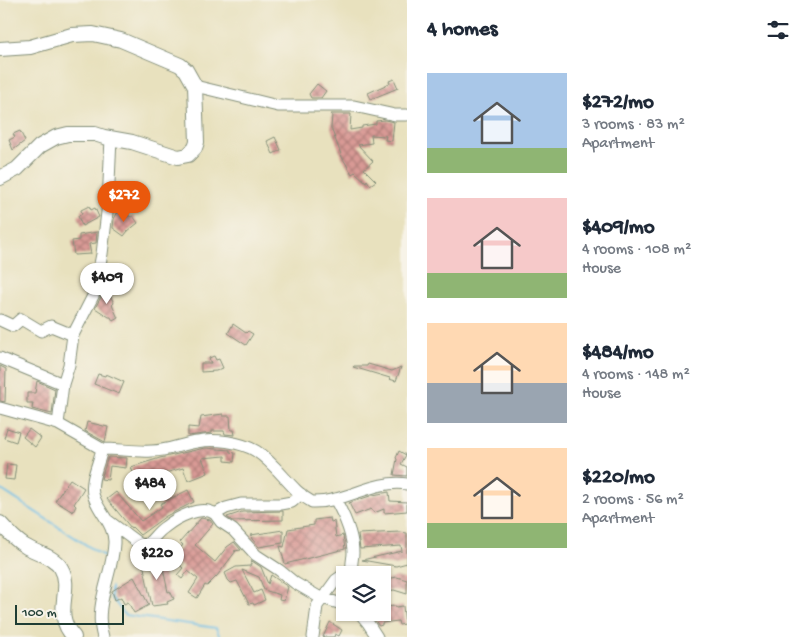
<!DOCTYPE html>
<html lang="en">
<head>
<meta charset="utf-8">
<style>
  :root { --surface:#fff; --page:#f2f2f3; --text:#1f2937; --muted:#747a83; --accent:#ea580c }
  body { margin:0; font-family:"Gochi Hand",sans-serif; background:var(--page); color:var(--text); height:100vh; display:flex; flex-direction:column; font-size:19px; white-space:nowrap }
  * { box-sizing:border-box; margin:0 }
  p { font-size:16px; color:var(--muted) }
  .icon { flex:none; width:28px; height:28px; fill:none; stroke:currentColor; stroke-width:2; stroke-linecap:round; stroke-linejoin:round }
  .map { position:relative; flex:1; overflow:hidden }
  .sheet { display:flex; flex-direction:column; background:var(--surface); width:405px }
  .sheet>* { flex:none }
  .buttons { position:absolute; left:336px; top:566px; display:grid; gap:10px }
  .buttons a { display:grid; place-items:center; width:55px; height:55px; border-radius:0px; background:var(--surface); box-shadow:0 1px 4px #0004; font-size:25px }
  .scale { position:absolute; left:15px; bottom:12px; width:109px; box-sizing:border-box; padding-left:5px; border:2px solid #1f3d34; border-top:0; font-size:14px; line-height:18px; white-space:nowrap; color:#1f3d34; -webkit-text-stroke:4px #f7f3e8; paint-order:stroke }
  .price { position:absolute; translate:-50% -42px; padding:0 11px; border-radius:18px; background:#fff; color:#222; font-size:16px; line-height:32px; filter:drop-shadow(0 1px 2px #0008) }
  .price::after { content:''; position:absolute; left:50%; top:30px; width:15px; height:11px; margin-left:-8px; background:inherit; clip-path:polygon(0 0,100% 0,50% 100%) }
  .price.selected { background:var(--accent); color:#fff }
  ul { padding:0; list-style:none }
  li { display:flex; align-items:center; gap:15px; height:125px; padding:0 20px }
  li span { display:grid; place-items:center; flex:none; width:140px; height:100px; border-radius:0px; color:#555 }
  li>.icon { margin-inline-start:auto }
  span .icon { width:60px; height:60px; fill:#fffc; stroke-width:1 }
  li b { font-size:21px }
  h2 { display:flex; justify-content:space-between; align-items:center; height:60px; padding:0 20px; font-size:21px }
  main { display:flex; flex:1; min-height:0 }
  .map>svg:first-child { display:block }
</style>
</head>
<body>
<main>
<div class="map">
<svg width="407" height="637" viewBox="0 0 407 637">
  <defs>
    <pattern id="building-cross-hatch" width="8" height="8" patternUnits="userSpaceOnUse" patternTransform="scale(1.25)"><rect width="8" height="8" fill="#d99a95"/><path d="M0 0l8 8M0 8l8-8" fill="none" stroke="#af7f7a"/></pattern>
  </defs>
  <rect width="100%" height="100%" fill="#f7f3e8"/>
  <filter id="ink" filterUnits="userSpaceOnUse"><feTurbulence type="fractalNoise" baseFrequency=".02" numOctaves="2"/><feDisplacementMap in="SourceGraphic" scale="10" xChannelSelector="R" yChannelSelector="G"/><feConvolveMatrix kernelMatrix="1 2 1 2 8 2 1 2 1" color-interpolation-filters="sRGB"/></filter>
  <filter id="wash" filterUnits="userSpaceOnUse"><feTurbulence type="fractalNoise" baseFrequency=".0096" numOctaves="4" result="noise"/><feDisplacementMap in="SourceGraphic" scale="20" xChannelSelector="R" yChannelSelector="G"/><feGaussianBlur stdDeviation="1.12" result="paint"/><feColorMatrix in="noise" values="0 0 0 0 0 0 0 0 0 0 0 0 0 0 0 0 0 1.4 0 .05"/><feComposite in="paint" operator="in"/></filter>
  <g filter="url(#wash)">
    <rect width="100%" height="100%" fill="#e8e1be"/>
    <g fill="none" stroke-linecap="round" stroke-linejoin="round">
      <path stroke="#6bbee6" stroke-width="2" d="M0 489 108 559
        M111 587V597L125 615 216 628 220 637"/>
    </g>
    <g id="blocks">
      <path fill="url(#building-cross-hatch)" d="M394 79 398 88 371 99 368 93 390 83 389 81Z
        M317 84 326 91 321 98H311L309 94Z
        M330 114H351L350 130 362 128V126L376 124V121L385 120 394 122 392 141 385 140 386 136 371 135 372 143 358 145 373 161 364 169 376 181 370 185 367 180 366 182 355 172 352 174 342 157 331 128 332 115Z
        M20 131 25 141 13 150 9 140 15 137 13 134Z
        M275 137 281 150 273 154 267 141Z
        M89 206 91 210 95 208 99 217 82 226 78 216 82 214 81 210Z
        M119 210 131 217 133 216 138 223 128 231 124 236 113 228 114 219Z
        M97 232 96 243 89 244 91 254 74 255 72 241 79 240V235Z
        M103 287 107 289 114 303 112 305 118 318 113 321 111 317H109L95 308 101 297Z
        M233 324 246 333 248 331 253 334 246 345 228 333Z
        M214 356 216 360 219 359 223 368 216 371 201 372V363H211L209 358Z
        M368 364 392 371 401 367 396 381 389 379 390 378 353 367 354 366H367Z
        M0 366 6 369 5 402 0 401Z
        M98 374 105 376 106 374 124 382 119 394 94 384Z
        M37 381 55 389 52 414 32 409 33 403H27V393H35Z
        M223 414V416H230L231 430H234L235 435 225 434 224 431H212V433L188 436V427L199 428 201 417Z
        M87 422 108 427 105 442 85 431Z
        M7 428 19 432 16 442 4 438Z
        M29 429 41 438 35 447 23 437Z
        M205 448 230 450V452L235 453 234 462 225 461V456L202 458 208 473 188 481 183 468 136 481 131 467 160 458Z
        M399 451 406 455 401 464 407 467V476L394 475 397 459 396 458Z
        M108 457 127 458 126 468 110 466 108 480 101 479Z
        M7 464 16 465 14 480 5 479Z
        M70 479 84 488 74 504 76 506 73 512 55 501Z
        M188 490 194 502 166 516 140 535 132 527 131 528 107 499 116 492 141 521 162 507 160 504Z
        M389 492 390 501 407 502V511L384 513V509L374 513 371 509 355 515 349 503 373 495Z
        M283 511V520L232 521 227 517 242 512Z
        M201 518 210 520 213 524 195 545 215 562 227 547 234 542 241 550 234 551H236L217 576 207 586 205 585 197 598 189 593 198 579 188 571 182 579 177 575 183 568 172 558 183 545 180 542Z
        M330 518 331 522 334 521 336 537 343 535 345 549 285 564 280 546 284 547 288 529 314 525V520Z
        M283 530V543L259 547 252 539 251 535Z
        M400 532 407 533V563L396 566 362 560 402 551 401 546 360 549 358 534Z
        M160 554 168 592 170 591 174 599 167 602 168 604 152 606 142 558Z
        M252 561 261 567 268 584 271 575 288 587 284 601 279 600 280 595 264 590 259 577 242 570 254 593 261 590 265 600 254 605 253 603 249 604 237 581 231 583 228 580 225 573 236 567 250 566Z
        M134 577 149 605 134 613 128 602 124 604 121 597 115 600 112 591Z
        M397 577 407 580V594L394 590 382 592V580Z
        M396 606V607L403 606 405 624 399 625 398 621 382 623V625L379 626 374 619V612H382V607Z
        M330 622 342 630 339 636 335 634 334 637H323Z"/>
    </g>
  </g>
  <g filter="url(#ink)">
    <use href="#blocks" fill-opacity="0" stroke="#848f79" stroke-width="1"/>
    <g fill="none" stroke-linecap="round" stroke-linejoin="round">
      <defs>
        <path id="minor" d="M195 86 278 106H354L395 115H407
          M0 320 13 326 21 319 41 331 51 326 73 335
          M0 358 63 384
          M0 408 58 424 102 449
          M58 424 63 384 69 365 73 335 94 294 102 254 108 204 111 138
          M215 514 221 522 233 530 256 555 279 570 295 583 319 597 345 605
          M107 520 138 543 145 546C153 540 157 532 165 527 176 518 202 504 215 514L226 508 241 504H281L292 502 301 494
          M359 612 368 623 377 637
          M103 637C93 606 113 574 114 543 115 524 97 511 93 494 90 480 99 463 102 449 119 449 135 452 152 451 168 451 181 444 197 442 214 438 241 442 256 451 278 465 290 490 312 502 345 503 374 479 407 484
          M313 637 317 606 336 580 352 569C351 563 353 558 353 553 353 534 344 515 335 499"/>
        <path id="major" d="M0 49 30 47 72 35 93 34 121 40 180 65 186 70 195 86 197 142 195 148 188 155 178 157 132 142 104 137 95 134H68L56 137 40 146 17 169 0 178
          M0 523C8 532 15 540 25 546 36 553 54 556 61 568 74 590 51 613 74 637"/>
      </defs>
      <use href="#minor" stroke="#848f79" stroke-width="13"/>
      <use href="#major" stroke="#848f79" stroke-width="16"/>
      <use href="#minor" stroke="#fff" stroke-width="11"/>
      <use href="#major" stroke="#fff" stroke-width="14"/>
    </g>
  </g>
</svg>
<div class="buttons">
<a><svg class="icon" aria-label="layers" viewBox="0 0 24 24"><path d="M12 4l9 5-9 5-9-5zM3 14l9 5 9-5"/></svg></a>
</div>
<div class="scale">100 m</div>
<b class="price selected" style="left:124px;top:223px">$272</b>
<b class="price" style="left:107px;top:305px">$409</b>
<b class="price" style="left:150px;top:511px">$484</b>
<b class="price" style="left:157px;top:581px">$220</b>
</div>
<section class="sheet">
<h2>4 homes<svg class="icon" aria-label="filters" viewBox="0 0 24 24"><path d="M4 7h16M4 17h16"/><circle cx="9" cy="7" r="2"/><circle cx="15" cy="17" r="2"/></svg></h2>
<ul>
<li><span style="background:linear-gradient(#a9c7e8 75%,#8fb573 0)"><svg class="icon" aria-label="home" viewBox="0 0 24 24"><path d="M3 11l9-7 9 7M6 9v11h12V9"/></svg></span><div><b>$272/mo</b><p>3 rooms · 83 m²</p><p>Apartment</p></div></li>
<li><span style="background:linear-gradient(#f6c9c9 75%,#8fb573 0)"><svg class="icon" aria-label="home" viewBox="0 0 24 24"><path d="M3 11l9-7 9 7M6 9v11h12V9"/></svg></span><div><b>$409/mo</b><p>4 rooms · 108 m²</p><p>House</p></div></li>
<li><span style="background:linear-gradient(#ffd9b3 60%,#9aa5b1 0)"><svg class="icon" aria-label="home" viewBox="0 0 24 24"><path d="M3 11l9-7 9 7M6 9v11h12V9"/></svg></span><div><b>$484/mo</b><p>4 rooms · 148 m²</p><p>House</p></div></li>
<li><span style="background:linear-gradient(#ffd9b3 75%,#8fb573 0)"><svg class="icon" aria-label="home" viewBox="0 0 24 24"><path d="M3 11l9-7 9 7M6 9v11h12V9"/></svg></span><div><b>$220/mo</b><p>2 rooms · 56 m²</p><p>Apartment</p></div></li>
</ul>
</section>
</main>
</body>
</html>
